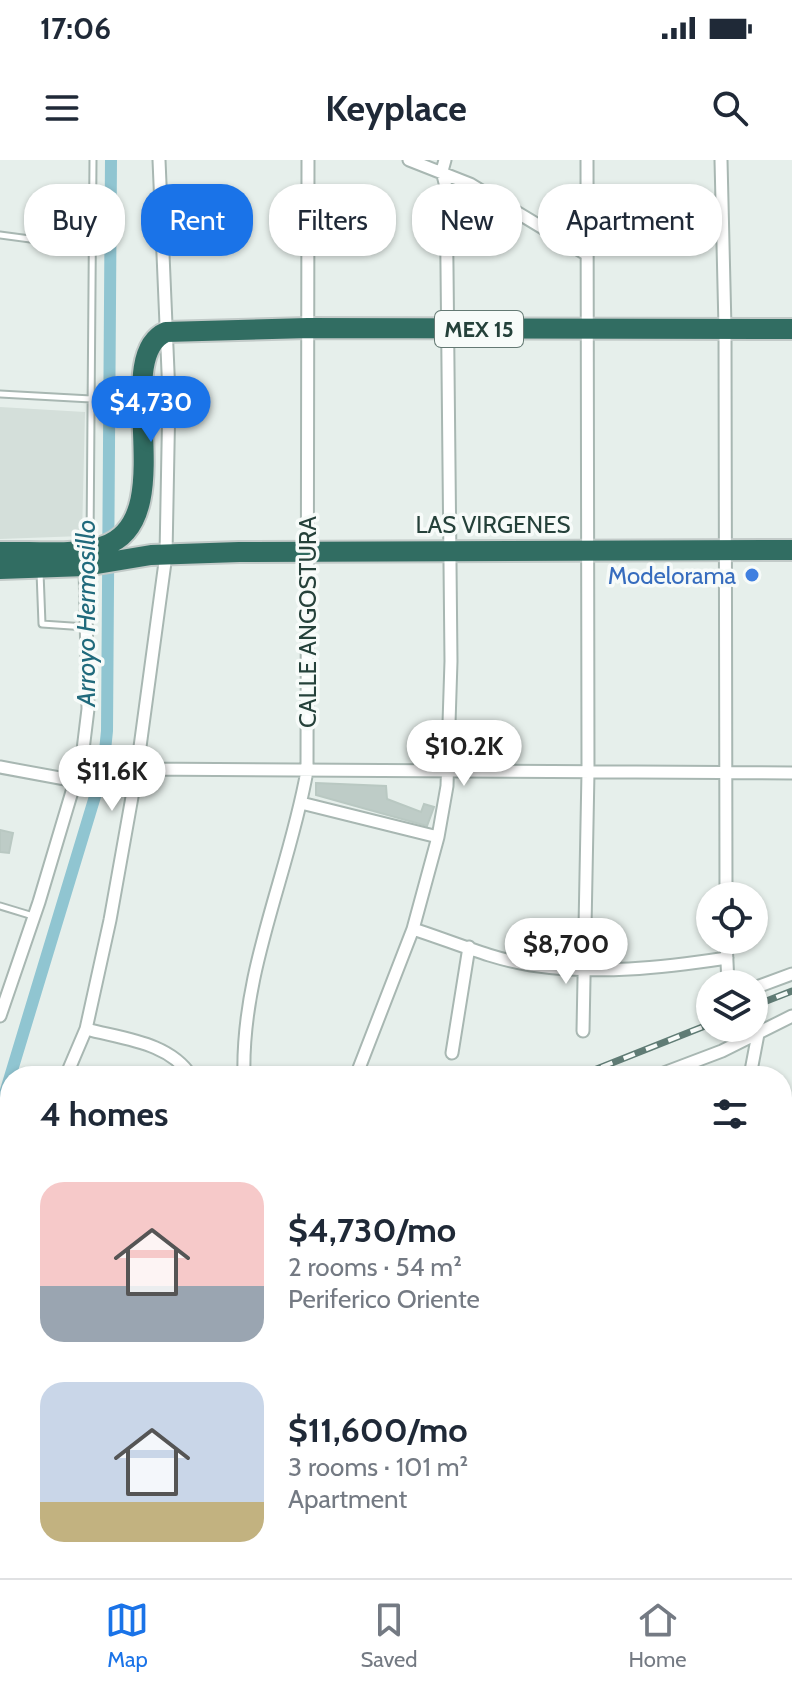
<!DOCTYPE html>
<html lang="en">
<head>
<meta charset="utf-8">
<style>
  :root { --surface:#fff; --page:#f6f6f7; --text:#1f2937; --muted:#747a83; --line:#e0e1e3; --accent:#1a73e8 }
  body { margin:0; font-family:Cabin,sans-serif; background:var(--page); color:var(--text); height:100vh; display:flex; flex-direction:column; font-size:30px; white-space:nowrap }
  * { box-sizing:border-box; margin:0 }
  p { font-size:26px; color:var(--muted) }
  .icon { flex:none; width:44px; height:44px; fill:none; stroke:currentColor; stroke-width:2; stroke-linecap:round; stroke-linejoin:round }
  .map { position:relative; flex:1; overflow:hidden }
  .side { position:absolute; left:0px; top:906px; width:792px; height:512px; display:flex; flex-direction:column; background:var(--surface); border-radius:32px 32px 0 0; box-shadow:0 2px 6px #0004 }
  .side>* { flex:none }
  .top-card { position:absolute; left:24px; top:24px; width:744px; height:72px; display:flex; gap:16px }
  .buttons { position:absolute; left:696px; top:722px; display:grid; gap:16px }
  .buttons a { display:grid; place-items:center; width:72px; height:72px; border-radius:50%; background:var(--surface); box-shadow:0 2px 6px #0004; font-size:40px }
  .price { position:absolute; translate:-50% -68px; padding:0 18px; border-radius:28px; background:#fff; color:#222; font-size:26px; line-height:52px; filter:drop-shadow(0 2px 4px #0008) }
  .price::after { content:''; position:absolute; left:50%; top:48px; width:24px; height:18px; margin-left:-12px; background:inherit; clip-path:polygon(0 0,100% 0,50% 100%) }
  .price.active { background:var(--accent); color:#fff }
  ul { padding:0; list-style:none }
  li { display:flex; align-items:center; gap:24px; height:200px; padding:0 40px }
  li span { display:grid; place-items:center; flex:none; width:224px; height:160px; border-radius:24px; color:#555 }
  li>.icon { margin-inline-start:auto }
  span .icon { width:96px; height:96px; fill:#fffc; stroke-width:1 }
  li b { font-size:34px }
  h2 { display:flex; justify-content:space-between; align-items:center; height:96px; padding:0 40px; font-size:34px }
  .pill { padding:0 28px; border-radius:32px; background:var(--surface); box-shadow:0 2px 6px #0004; font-size:28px; line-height:72px }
  .pill.active { background:var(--accent); color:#fff }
  .status { display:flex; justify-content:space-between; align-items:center; height:56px; padding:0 40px; background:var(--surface); direction:ltr }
  .status svg { height:22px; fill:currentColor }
  header { display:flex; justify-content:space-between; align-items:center; height:104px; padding:0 40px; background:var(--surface); font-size:36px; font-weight:700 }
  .tab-bar { display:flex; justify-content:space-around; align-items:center; height:112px; border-top:2px solid var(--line); background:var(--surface); font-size:22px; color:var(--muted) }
  .tab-bar a { display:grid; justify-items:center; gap:4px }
  .tab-bar .active { color:var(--accent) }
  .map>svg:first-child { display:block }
</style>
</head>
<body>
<div class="status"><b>17:06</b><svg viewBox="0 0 49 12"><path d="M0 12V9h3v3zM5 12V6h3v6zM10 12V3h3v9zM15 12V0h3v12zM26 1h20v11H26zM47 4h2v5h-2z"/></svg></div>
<header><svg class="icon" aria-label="menu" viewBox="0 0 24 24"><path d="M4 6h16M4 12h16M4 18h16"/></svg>Keyplace<svg class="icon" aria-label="search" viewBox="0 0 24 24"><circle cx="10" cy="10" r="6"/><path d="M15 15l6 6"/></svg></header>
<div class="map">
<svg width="792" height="1418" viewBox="0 0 792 1418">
  <defs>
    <pattern id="park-crowns" width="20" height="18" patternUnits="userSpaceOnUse" patternTransform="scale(2)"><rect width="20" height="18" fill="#c0dfc9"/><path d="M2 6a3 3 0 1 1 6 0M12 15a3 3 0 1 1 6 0" fill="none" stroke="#a5c1ad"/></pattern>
    <pattern id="water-waves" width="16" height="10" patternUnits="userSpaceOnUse" patternTransform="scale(2)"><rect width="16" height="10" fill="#90c5d1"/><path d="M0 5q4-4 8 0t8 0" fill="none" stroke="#75a2ab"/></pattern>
  </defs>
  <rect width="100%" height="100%" fill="#e6efeb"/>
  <path fill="#d4dfda" d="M0 247 85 252 82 376 0 379Z"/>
  <path fill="url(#park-crowns)" d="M0 1127 10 1179V1408H288L298 1418H0Z"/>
  <path fill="url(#water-waves)" d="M0 1263 10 1282V1408H221L232 1418H0Z"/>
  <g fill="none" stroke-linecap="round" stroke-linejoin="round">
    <path stroke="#90c5d1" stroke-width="12" d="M3 940 103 610 107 571 111 0"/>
  </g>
  <path fill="#beccc7" stroke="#b9c8c2" stroke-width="2" d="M316 623 386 626 387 639 421 652 424 644 434 647 427 666 316 635Z
    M0 670 13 673 9 693 0 692Z"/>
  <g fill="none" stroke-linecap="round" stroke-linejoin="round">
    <defs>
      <path id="lane" d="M0 75 60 83
        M0 234 91 239
        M90 384 93 0
        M40 412 42 464 86 467
        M0 746 33 756"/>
      <path id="street" d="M409 0 470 24 586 94
        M721 0 725 168 726 736
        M0 607 76 621
        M137 609 792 613
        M301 643 438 677
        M413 769C451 781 491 799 531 805 597 815 661 808 727 798
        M726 780 728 824
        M754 828 792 814
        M0 856 39 742 82 598 88 549 85 406
        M86 869C123 879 169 882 191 916
        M583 871 588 612 587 0
        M452 893 469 787
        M66 916 86 869 110 760 137 609 166 395 169 235 159 0
        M244 916C241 811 289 713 307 611L308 0
        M356 916 413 769 438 677 447 626 451 501 447 108 446 27 442 11 445 0
        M656 916 722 891 792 856
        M750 916 758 874
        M0 959 10 962
        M782 1050 792 1086
        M782 1119 791 1095 792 1086
        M782 1182 792 1178
        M782 1385 792 1381
        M452 1408 466 1418
        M696 1418 722 1408"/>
      <path id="highway" d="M0 392C31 391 75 396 104 386 184 359 108 197 166 172L308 168 792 169
        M0 409 85 406 151 395 239 392 792 390"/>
    </defs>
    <use href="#lane" stroke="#a8b7b2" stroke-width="9"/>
    <use href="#street" stroke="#a8b7b2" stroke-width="15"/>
    <use href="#highway" stroke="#c2cac8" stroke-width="24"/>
    <use href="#lane" stroke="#fff" stroke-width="5"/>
    <use href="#street" stroke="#fff" stroke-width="11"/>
    <use href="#highway" stroke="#316d62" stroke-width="20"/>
    <defs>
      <path id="rail" d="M754 846 792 831
        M579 916 710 864
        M0 1065 10 1066"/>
    </defs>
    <use href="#rail" stroke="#607c75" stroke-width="7"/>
    <use href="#rail" stroke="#f7fbf9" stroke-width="4" stroke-dasharray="12" stroke-linecap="butt"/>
  </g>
  <circle fill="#3f7fe0" stroke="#f7fbf9" stroke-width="3" cx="752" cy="415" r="8"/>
  <g text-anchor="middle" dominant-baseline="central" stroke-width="7" stroke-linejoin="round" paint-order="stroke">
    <rect fill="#f7fbf9" stroke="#647973" stroke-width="2" x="435" y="151" width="88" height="36" rx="6"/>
    <g font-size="22" font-weight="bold" fill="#25413a">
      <text x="479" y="169">MEX 15</text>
    </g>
    <g font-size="24" fill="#25413a" stroke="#f7fbf9">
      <text x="493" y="364">LAS VIRGENES</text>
      <text transform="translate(307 462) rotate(-90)">CALLE ANGOSTURA</text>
    </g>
    <g font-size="24" fill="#366cbe" stroke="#f7fbf9" text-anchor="end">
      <text x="736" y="415">Modelorama</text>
    </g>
    <g font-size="26" font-style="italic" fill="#206a7c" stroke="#f7fbf9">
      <text transform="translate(86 453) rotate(-90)">Arroyo Hermosillo</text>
    </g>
  </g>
</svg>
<div class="buttons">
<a><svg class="icon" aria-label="locate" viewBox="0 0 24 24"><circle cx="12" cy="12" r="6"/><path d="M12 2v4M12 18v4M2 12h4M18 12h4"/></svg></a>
<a><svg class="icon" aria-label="layers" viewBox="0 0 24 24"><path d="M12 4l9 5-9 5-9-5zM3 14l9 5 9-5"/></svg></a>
</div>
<b class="price active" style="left:151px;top:284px">$4,730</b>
<b class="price" style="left:464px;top:628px">$10.2K</b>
<b class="price" style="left:112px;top:653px">$11.6K</b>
<b class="price" style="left:566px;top:826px">$8,700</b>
<div class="top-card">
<a class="pill">Buy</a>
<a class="pill active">Rent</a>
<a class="pill">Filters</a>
<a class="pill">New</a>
<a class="pill">Apartment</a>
</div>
<section class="side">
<h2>4 homes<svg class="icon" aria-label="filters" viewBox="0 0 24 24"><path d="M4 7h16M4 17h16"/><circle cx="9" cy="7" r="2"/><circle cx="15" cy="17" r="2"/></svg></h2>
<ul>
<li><span style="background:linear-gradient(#f6c9c9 65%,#9aa5b1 0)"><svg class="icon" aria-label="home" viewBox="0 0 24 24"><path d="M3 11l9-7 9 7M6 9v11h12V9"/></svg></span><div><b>$4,730/mo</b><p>2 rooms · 54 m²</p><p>Periferico Oriente</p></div></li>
<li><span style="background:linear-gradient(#c9d6e8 75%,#c2b280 0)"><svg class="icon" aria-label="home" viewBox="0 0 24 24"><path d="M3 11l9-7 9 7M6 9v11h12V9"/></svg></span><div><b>$11,600/mo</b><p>3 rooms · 101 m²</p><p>Apartment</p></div></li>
</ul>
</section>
</div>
<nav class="tab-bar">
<a class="active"><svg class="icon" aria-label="map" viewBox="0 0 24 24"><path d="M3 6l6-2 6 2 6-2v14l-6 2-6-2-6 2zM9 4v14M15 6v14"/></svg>Map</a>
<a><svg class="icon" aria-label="saved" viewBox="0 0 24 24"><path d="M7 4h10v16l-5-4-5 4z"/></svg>Saved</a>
<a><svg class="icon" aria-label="home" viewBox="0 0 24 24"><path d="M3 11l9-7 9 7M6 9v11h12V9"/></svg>Home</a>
</nav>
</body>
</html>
